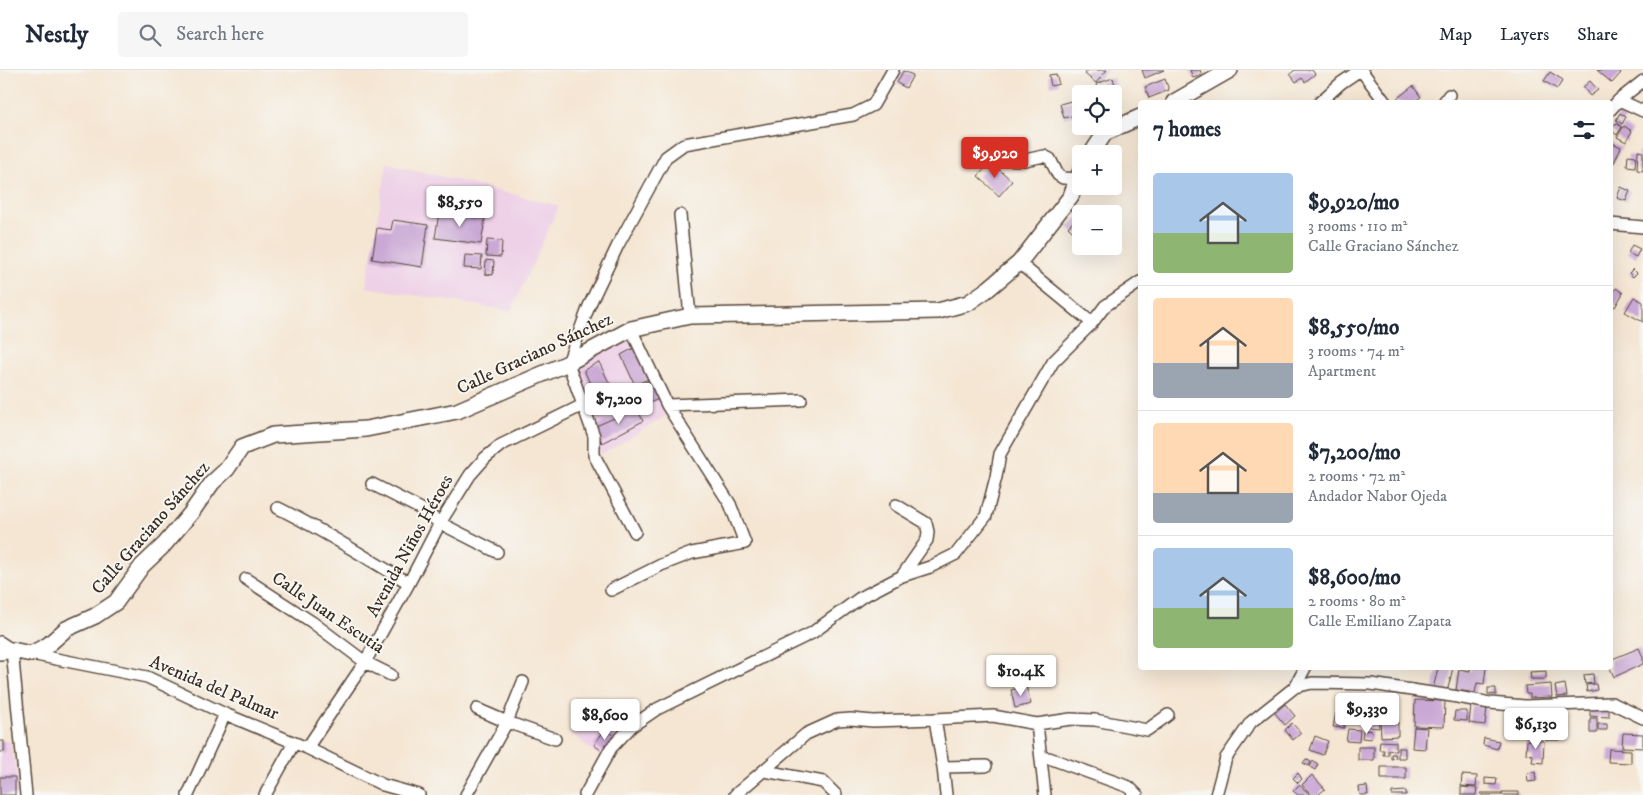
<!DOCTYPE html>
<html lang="en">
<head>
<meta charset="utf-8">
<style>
  :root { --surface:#fff; --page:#f6f6f7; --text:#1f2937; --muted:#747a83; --line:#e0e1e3; --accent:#d93025 }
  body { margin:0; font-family:"IM FELL DW Pica",serif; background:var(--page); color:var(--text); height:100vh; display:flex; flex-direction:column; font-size:19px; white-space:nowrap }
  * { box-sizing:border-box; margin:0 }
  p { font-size:16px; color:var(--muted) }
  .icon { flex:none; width:28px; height:28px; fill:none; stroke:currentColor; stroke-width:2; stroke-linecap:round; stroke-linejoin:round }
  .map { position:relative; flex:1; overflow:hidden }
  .side { position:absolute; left:1138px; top:30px; width:475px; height:570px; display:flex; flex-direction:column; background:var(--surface); border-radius:5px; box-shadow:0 5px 20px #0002 }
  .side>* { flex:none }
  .tools { position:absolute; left:1072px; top:15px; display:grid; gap:10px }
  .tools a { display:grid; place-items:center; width:50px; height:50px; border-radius:5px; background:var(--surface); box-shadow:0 5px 20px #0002; font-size:25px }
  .price { position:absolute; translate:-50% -42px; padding:0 11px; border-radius:5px; background:#fff; color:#222; font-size:16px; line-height:32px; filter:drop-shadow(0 1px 2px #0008) }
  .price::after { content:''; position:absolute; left:50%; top:30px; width:15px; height:11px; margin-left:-8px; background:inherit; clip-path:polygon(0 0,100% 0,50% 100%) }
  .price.on { background:var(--accent); color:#fff }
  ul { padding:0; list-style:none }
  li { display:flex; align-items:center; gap:15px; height:125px; padding:0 15px }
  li+li { border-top:1px solid var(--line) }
  li span { display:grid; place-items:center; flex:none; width:140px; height:100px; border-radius:5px; color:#555 }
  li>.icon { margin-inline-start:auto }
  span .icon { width:60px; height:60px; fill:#fffc; stroke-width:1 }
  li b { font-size:21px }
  h2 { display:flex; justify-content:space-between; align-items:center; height:60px; padding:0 15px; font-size:21px }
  header { display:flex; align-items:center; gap:30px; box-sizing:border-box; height:70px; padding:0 25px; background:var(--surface); border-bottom:1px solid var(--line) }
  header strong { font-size:24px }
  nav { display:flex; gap:28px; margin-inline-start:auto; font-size:18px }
  .search { width:350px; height:45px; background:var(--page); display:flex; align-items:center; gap:12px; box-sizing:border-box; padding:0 18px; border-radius:5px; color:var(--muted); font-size:19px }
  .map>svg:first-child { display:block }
</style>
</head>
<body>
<header>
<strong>Nestly</strong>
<div class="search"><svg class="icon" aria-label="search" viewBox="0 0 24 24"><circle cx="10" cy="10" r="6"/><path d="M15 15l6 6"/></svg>Search here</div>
<nav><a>Map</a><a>Layers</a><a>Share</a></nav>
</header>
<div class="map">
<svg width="1643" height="725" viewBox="0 0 1643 725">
  <rect width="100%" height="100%" fill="#f6f6f2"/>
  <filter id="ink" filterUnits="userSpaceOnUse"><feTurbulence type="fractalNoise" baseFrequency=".02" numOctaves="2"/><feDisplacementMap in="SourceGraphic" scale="10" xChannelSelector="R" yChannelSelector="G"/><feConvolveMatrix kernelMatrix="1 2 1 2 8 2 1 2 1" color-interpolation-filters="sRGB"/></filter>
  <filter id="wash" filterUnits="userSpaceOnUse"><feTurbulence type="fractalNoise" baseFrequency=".0096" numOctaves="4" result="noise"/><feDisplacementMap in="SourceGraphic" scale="20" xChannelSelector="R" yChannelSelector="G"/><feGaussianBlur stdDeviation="1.12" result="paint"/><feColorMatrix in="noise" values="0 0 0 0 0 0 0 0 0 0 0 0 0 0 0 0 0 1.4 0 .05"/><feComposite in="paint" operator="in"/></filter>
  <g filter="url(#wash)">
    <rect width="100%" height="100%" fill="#f5e6d3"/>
    <path fill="#eed0e7" d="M387 93 559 136 511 241 366 217Z
      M632 267 669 344 601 385 572 294Z
      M589 637 620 667 603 689 569 661Z
      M0 671H10L21 725H0Z"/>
    <g id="blocks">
      <path fill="#caa8d5" d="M1088 0H1107L1096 13 1085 4Z
        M1142 0H1164L1145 8Z
        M1190 0H1200L1202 5 1193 8Z
        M1295 0H1312L1315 4 1305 12 1302 8 1296 12 1290 4Z
        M1597 0H1617L1621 3 1612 13Z
        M903 1 913 5 906 18 897 13Z
        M1550 2 1563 10 1557 19 1544 11Z
        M1056 4 1059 14 1051 16 1049 5Z
        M1113 8 1117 21 1109 24H1100L1096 14Z
        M1165 9 1169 20 1149 28 1145 17Z
        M1590 11 1598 20 1590 26 1583 17Z
        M1413 16 1421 27 1413 32H1397L1395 30Z
        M1071 31 1075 45 1064 48 1060 34Z
        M1620 43 1626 47 1622 54 1616 50Z
        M1616 53 1622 57 1617 65 1611 60Z
        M1624 56 1632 61 1626 72 1617 67Z
        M1610 72 1621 77 1614 93 1610 92Z
        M1638 81 1643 82V101L1637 100Z
        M1628 85 1636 86 1635 97 1627 96Z
        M991 92 1012 111 999 126 978 106Z
        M1089 116H1104L1098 124Z
        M1621 117 1630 121 1626 131 1617 128Z
        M439 143 485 149 481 174 435 168Z
        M1079 146 1081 148V161L1076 165 1068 157Z
        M393 150 428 155 422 197 372 189 377 158 391 160Z
        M487 170 502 171 501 187 486 186Z
        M1632 175 1640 179 1636 187 1628 183Z
        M465 185 482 186 481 199 464 198Z
        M486 190 494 191 493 205 485 204Z
        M1633 199 1637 203 1633 207 1629 203Z
        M1616 218 1623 223 1615 237 1610 234V227Z
        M1634 227 1643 232V252L1625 242Z
        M636 277 650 308 635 315 621 285Z
        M599 292 620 335 603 343 584 300Z
        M650 310 659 329 642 336 634 317Z
        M637 338 643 351 602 373 596 356Z
        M1639 578 1643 587V594L1614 607 1610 598V590Z
        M1438 598H1453L1447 622 1433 619Z
        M1470 598H1486L1484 614 1477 613 1475 623 1456 620 1459 599 1470 601Z
        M1546 601V609H1531L1530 602Z
        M1593 604 1594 613 1585 614 1584 605Z
        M1551 614 1552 627 1530 628V624H1526L1525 616Z
        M1565 614 1567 626 1557 627 1555 616Z
        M1596 614 1597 620 1587 622 1586 615Z
        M1026 616 1031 634 1015 638 1011 620Z
        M1488 618H1496V625L1488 624Z
        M1415 630 1445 631 1444 657 1414 656Z
        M1361 632 1378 644 1379 658 1370 657 1352 641Z
        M1285 634 1295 646 1285 655 1275 643Z
        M1471 635 1487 637 1485 655 1469 653Z
        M1590 637H1609V647L1590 646Z
        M590 640 604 651 597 659 583 648Z
        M1455 641H1467V651L1454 650Z
        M1526 642H1535V649L1526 648Z
        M1336 643 1346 645 1344 658 1333 657Z
        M1398 646V666L1381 667 1380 647Z
        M1590 648H1597V663H1590Z
        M1292 653 1301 663 1293 670 1285 660Z
        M1598 654H1607V660H1598Z
        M1414 657 1427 658 1425 679 1412 678Z
        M605 659 616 667 605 683 594 675Z
        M1348 659 1360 660 1359 672 1346 671Z
        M1546 659 1560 661V670H1546Z
        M1363 660 1372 661 1371 669 1362 668Z
        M1623 663 1643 664V678L1622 677Z
        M1315 666 1328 671 1323 685 1310 680Z
        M1484 668 1499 671 1497 679 1483 675Z
        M1527 670 1544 671 1543 693 1532 692 1533 685 1526 684Z
        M0 671H4V682H0Z
        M1380 671 1396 672V681L1388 680V685H1383L1384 680H1379Z
        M1358 677H1374V690H1358Z
        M1398 678H1405V688H1398Z
        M1609 679 1631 680V693L1608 692Z
        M1391 684H1395L1396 688 1391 689Z
        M1306 689 1311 692 1309 696 1303 693Z
        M1313 691 1318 694 1315 700 1310 697Z
        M1381 697H1406V709H1381Z
        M1535 702 1536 711 1528 712 1527 703Z
        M1298 703 1302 709 1298 713 1293 708Z
        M1312 705 1325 719 1318 725H1312L1302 715Z
        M1462 705 1477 706 1476 717 1461 716Z
        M0 707H15V725H0Z
        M1485 708 1497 709 1496 715 1485 714Z
        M1299 715 1311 725H1298L1293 721Z
        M1367 716 1368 725H1360L1359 717Z
        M1461 717 1477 718 1476 725H1461Z
        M1406 721V725H1392V722Z
        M1502 722H1519V725H1502Z
        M1481 723H1502V725H1481Z"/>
    </g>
  </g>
  <g filter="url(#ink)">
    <use href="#blocks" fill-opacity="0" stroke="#574639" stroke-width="1"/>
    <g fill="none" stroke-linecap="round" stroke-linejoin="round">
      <defs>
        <path id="minor" d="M1361 0 1385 32
          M1619 30 1643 41
          M1320 32 1341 13 1360 0
          M1444 32 1449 25
          M1610 40 1619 30 1643 11
          M973 83 1000 89 1025 90 1044 86 1050 89 1058 105 1063 108 1077 109
          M680 145 690 246
          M1610 154 1643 157
          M1019 193 1092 253
          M667 335 801 330
          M372 414 421 439 440 453 497 482
          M896 435 926 453 928 462 927 470 902 506
          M278 438C323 460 366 488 409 513
          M635 462 594 385V366L568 293 589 236 618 175 666 87 684 74 853 45 873 35 893 0
          M246 509 312 552 365 592 391 605
          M611 520 661 495 692 483 745 473 730 434 667 335 631 259
          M0 572 12 580 26 725
          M31 584 147 607 225 644 307 678 383 715 419 725
          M1295 617 1312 613 1371 614 1452 626 1490 633 1525 636 1612 633 1643 648
          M477 639 507 652 555 669
          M935 649 943 697 946 725
          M1037 654 1045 725
          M307 678 365 592 409 513 440 453 470 405 485 388 501 375 583 335
          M1041 688H1049L1129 717 1137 725
          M943 697 986 696
          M765 701 823 712 836 725
          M188 725 225 644
          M265 725 294 673
          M466 725 507 652 523 612
          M585 725 611 678 632 656 657 639 812 563 860 528 902 506 930 497 956 484 986 446 996 407 1000 384 1053 292 1092 253 1105 236 1140 212
          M735 725 806 664 837 650 851 649 873 651 935 649 993 646 1037 654 1071 649 1095 650 1147 660 1168 645
          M1216 725 1226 688 1251 652 1295 617 1305 598"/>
        <path id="tertiary" d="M1174 32 1230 0
          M1091 84 1105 63 1140 47
          M0 582 12 580 31 584 48 575 66 559 95 546 116 532 142 496 164 475 191 443 212 413 227 399 242 377 273 365 366 359 457 341 568 293 631 259 690 246 938 241 968 233 988 219 1019 193 1071 126 1077 109 1081 101"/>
      </defs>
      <use href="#minor" stroke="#574639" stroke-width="14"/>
      <use href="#tertiary" stroke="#574639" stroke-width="18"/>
      <use href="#minor" stroke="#fff" stroke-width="11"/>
      <use href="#tertiary" stroke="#fff" stroke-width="15"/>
    </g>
  </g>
  <g text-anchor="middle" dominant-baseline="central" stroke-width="4" stroke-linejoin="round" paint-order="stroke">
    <g font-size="18" fill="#3b2a1e" stroke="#f6f6f2">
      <text transform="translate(535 284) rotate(-25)">Calle Graciano Sánchez</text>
      <text transform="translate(151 458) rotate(-49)">Calle Graciano Sánchez</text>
      <text transform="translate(410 476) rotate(-61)">Avenida Niños Héroes</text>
      <text transform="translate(328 543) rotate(34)">Calle Juan Escutia</text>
      <text transform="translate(214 618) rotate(23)">Avenida del Palmar</text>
    </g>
  </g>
</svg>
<div class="tools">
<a><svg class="icon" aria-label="locate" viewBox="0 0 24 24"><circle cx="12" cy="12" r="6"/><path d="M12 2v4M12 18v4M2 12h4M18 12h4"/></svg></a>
<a>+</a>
<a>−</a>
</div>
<b class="price on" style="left:995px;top:109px">$9,920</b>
<b class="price" style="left:460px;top:158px">$8,550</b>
<b class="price" style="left:619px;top:355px">$7,200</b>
<b class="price" style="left:1021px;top:627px">$10.4K</b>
<b class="price" style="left:1367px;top:665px">$9,330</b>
<b class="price" style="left:605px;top:671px">$8,600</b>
<b class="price" style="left:1536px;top:680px">$6,130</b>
<section class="side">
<h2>7 homes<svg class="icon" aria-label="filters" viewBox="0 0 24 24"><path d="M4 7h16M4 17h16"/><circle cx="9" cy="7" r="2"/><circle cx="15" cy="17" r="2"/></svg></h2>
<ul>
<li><span style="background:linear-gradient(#a9c7e8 60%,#8fb573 0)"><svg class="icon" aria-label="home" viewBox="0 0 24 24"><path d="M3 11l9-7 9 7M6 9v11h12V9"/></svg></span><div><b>$9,920/mo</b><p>3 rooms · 110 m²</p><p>Calle Graciano Sánchez</p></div></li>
<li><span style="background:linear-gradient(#ffd9b3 65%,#9aa5b1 0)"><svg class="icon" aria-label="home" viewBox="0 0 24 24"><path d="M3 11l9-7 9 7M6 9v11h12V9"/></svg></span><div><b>$8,550/mo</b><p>3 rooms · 74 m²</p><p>Apartment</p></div></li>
<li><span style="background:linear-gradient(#ffd9b3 70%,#9aa5b1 0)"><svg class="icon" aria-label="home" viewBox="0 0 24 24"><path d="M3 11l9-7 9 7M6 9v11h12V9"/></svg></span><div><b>$7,200/mo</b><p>2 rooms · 72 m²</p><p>Andador Nabor Ojeda</p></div></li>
<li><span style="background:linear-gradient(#a9c7e8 60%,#8fb573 0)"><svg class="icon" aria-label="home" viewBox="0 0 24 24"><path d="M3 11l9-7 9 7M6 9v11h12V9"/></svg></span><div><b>$8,600/mo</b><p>2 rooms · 80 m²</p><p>Calle Emiliano Zapata</p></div></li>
</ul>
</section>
</div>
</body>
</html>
